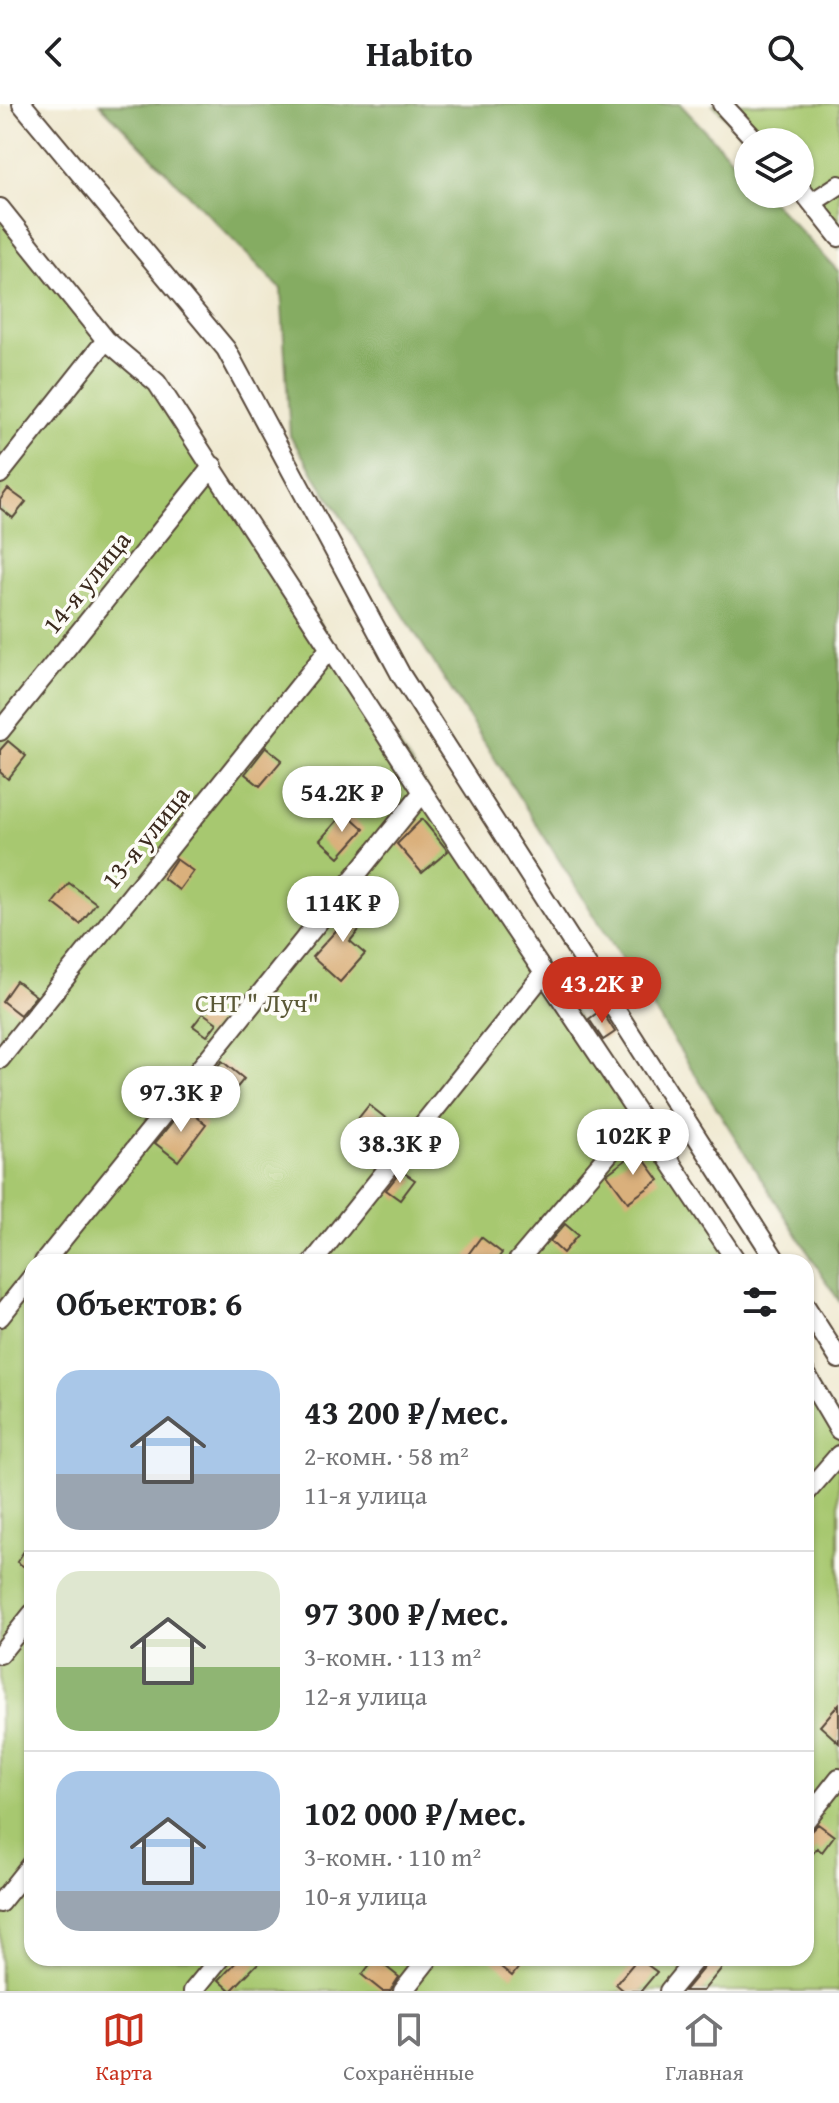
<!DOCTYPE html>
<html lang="ru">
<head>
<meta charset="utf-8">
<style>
  :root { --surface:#fff; --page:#f6f6f6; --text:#202124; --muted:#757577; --line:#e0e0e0; --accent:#c8321e }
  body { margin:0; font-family:"Gentium Book Plus",serif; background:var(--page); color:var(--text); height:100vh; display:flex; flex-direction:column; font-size:30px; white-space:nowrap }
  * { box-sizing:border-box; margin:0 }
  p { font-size:26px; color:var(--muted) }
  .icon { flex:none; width:44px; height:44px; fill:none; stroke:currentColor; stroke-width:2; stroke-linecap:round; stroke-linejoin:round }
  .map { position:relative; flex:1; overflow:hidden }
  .details { position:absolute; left:24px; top:1150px; width:790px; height:712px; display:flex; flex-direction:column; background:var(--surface); border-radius:24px; box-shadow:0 2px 6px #0004 }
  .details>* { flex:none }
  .controls { position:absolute; left:734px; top:24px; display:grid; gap:16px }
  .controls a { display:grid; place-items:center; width:80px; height:80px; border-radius:50%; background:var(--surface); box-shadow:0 2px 6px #0004; font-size:40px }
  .price { position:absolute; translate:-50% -68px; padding:0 18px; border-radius:28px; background:#fff; color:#222; font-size:26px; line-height:52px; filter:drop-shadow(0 2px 4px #0008) }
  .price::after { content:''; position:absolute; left:50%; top:48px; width:24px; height:18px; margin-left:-12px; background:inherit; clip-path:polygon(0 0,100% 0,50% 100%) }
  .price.on { background:var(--accent); color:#fff }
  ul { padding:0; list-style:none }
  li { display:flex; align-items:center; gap:24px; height:200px; padding:0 32px }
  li+li { border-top:2px solid var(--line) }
  li span { display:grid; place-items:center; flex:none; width:224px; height:160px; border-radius:24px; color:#555 }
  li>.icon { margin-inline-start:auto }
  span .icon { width:96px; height:96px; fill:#fffc; stroke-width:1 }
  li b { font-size:34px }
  h2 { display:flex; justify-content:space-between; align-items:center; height:96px; padding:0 32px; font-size:34px }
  header { display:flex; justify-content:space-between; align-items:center; height:104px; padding:0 32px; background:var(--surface); font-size:36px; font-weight:700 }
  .menu { display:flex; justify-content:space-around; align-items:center; height:112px; border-top:2px solid var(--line); background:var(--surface); font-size:22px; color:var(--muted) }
  .menu a { display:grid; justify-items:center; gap:4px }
  .menu .on { color:var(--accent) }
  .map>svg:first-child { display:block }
</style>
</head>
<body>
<header><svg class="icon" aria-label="back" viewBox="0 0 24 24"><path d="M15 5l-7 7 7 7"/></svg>Habito<svg class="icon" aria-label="search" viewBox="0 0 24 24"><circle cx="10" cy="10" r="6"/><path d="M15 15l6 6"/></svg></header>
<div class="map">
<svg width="839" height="1887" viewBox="0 0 839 1887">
  <rect width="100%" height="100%" fill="#fdfcf7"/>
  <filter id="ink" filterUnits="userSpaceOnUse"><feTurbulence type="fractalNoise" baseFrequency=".0125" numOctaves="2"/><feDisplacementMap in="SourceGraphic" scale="16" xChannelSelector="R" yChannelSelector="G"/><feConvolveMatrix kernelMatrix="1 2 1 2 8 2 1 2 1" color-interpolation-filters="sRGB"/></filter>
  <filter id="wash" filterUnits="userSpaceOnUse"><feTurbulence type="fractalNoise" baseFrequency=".006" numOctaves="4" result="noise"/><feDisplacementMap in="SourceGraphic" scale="32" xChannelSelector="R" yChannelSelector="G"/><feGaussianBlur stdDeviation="1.8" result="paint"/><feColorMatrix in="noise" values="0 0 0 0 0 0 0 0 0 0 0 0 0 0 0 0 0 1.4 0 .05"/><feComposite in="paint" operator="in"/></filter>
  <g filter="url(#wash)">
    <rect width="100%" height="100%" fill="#efe8cf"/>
    <path fill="#a7c870" stroke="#717947" stroke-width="2" d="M713 0H839V145L800 90V38H748Z
      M0 101 105 228 156 270 738 1158H32V1854H806V1266L839 1320V1887H0Z"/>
    <path fill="#85ac62" stroke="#606b40" stroke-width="2" d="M100 0H680L748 72V90H765L839 168V1197L290 332 281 185Z"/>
    <g id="blocks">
      <path fill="#dab07c" d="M8 385 26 398 13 414 0 404V396Z
        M8 637 26 652 8 675 0 668V646Z
        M266 643 282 656 260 682 245 670Z
        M345 708 364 725 339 753 320 736Z
        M422 715 448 747 422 769 397 740Z
        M176 755 193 767 179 786 163 774Z
        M69 779 96 799 80 820 53 799Z
        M350 798 369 814 350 837 365 850 340 878 312 853 342 820 336 815Z
        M16 877 36 892 20 911 2 897Z
        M601 906 615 928 603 936 589 915Z
        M203 909 217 919 207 932 193 922Z
        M222 957 244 975 230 992 208 974Z
        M369 1001 397 1023 377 1048 349 1026Z
        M184 1003 206 1020 178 1057 155 1039Z
        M638 1047 659 1076 628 1098 607 1070Z
        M401 1067 415 1076 400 1096 386 1086Z
        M565 1120 578 1131 563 1149 550 1137Z
        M481 1133 502 1149 495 1158H475L467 1152Z
        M32 1435V1468L17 1458Z
        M839 1600V1639L820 1622Z
        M818 1720 834 1732 822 1748 817 1744 806 1759V1732Z
        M240 1854H263L231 1887 219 1876Z
        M375 1854 399 1873 390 1887H382L362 1871Z
        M490 1854H526L512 1872Z
        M638 1854 657 1868 641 1887H624L616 1880Z
        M708 1854H730L703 1887H684L705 1862Z"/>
    </g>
  </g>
  <g filter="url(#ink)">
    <use href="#blocks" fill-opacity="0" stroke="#564639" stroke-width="2"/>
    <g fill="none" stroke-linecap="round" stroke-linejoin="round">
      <defs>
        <path id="minor" d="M22 0 226 245 401 571 777 1158
          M722 0 757 38
          M800 84 839 133
          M813 98 839 81
          M0 104 106 236 157 279 423 688 737 1158
          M0 370 106 236
          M0 627 213 362
          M0 955 330 544
          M44 1158 423 688
          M313 1158 544 869
          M517 1158 640 1013
          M806 1203 839 1255
          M0 1213 32 1173
          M806 1270 839 1326
          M806 1389 839 1351
          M0 1550 32 1510
          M806 1716 839 1674
          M0 1799 32 1759
          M193 1887 220 1854
          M403 1887 429 1854
          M669 1887 696 1854"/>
      </defs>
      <use href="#minor" stroke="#564639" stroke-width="22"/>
      <use href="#minor" stroke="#fff" stroke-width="18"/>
    </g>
  </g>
  <g text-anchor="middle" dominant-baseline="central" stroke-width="7" stroke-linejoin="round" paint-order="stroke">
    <g font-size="26" fill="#3b2a1e" stroke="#fdfcf7">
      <text transform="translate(86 478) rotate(-51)">14-я улица</text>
      <text transform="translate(145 733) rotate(-51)">13-я улица</text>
    </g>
    <g font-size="26" fill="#5b5937" stroke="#fdfcf7">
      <text x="257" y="898">СНТ " Луч"</text>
    </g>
  </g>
</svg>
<div class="controls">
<a><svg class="icon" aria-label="layers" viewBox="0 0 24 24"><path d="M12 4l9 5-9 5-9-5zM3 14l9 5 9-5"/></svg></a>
</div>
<b class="price" style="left:342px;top:730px">54.2K ₽</b>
<b class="price" style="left:343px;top:840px">114K ₽</b>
<b class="price on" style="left:602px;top:921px">43.2K ₽</b>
<b class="price" style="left:181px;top:1030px">97.3K ₽</b>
<b class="price" style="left:633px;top:1073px">102K ₽</b>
<b class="price" style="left:400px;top:1081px">38.3K ₽</b>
<section class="details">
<h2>Объектов: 6<svg class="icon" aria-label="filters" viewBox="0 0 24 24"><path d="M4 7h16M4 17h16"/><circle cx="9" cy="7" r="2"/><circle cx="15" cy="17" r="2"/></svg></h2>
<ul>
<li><span style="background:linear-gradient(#a9c7e8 65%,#9aa5b1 0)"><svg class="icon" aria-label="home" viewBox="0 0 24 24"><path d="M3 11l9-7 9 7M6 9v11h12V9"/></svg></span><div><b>43 200 ₽/мес.</b><p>2-комн. · 58 m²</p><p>11-я улица</p></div></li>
<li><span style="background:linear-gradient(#dfe7d0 60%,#8fb573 0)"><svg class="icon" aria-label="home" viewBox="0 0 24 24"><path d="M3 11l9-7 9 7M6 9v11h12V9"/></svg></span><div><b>97 300 ₽/мес.</b><p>3-комн. · 113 m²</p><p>12-я улица</p></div></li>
<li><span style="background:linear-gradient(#a9c7e8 75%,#9aa5b1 0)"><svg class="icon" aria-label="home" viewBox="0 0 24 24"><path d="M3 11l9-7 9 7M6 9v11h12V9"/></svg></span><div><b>102 000 ₽/мес.</b><p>3-комн. · 110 m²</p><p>10-я улица</p></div></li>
</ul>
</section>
</div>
<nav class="menu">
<a class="on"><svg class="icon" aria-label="map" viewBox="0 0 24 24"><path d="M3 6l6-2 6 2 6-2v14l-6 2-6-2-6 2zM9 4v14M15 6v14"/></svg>Карта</a>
<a><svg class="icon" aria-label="saved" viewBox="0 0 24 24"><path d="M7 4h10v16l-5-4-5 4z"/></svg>Сохранённые</a>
<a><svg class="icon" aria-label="home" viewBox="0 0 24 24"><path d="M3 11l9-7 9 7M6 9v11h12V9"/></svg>Главная</a>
</nav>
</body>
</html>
